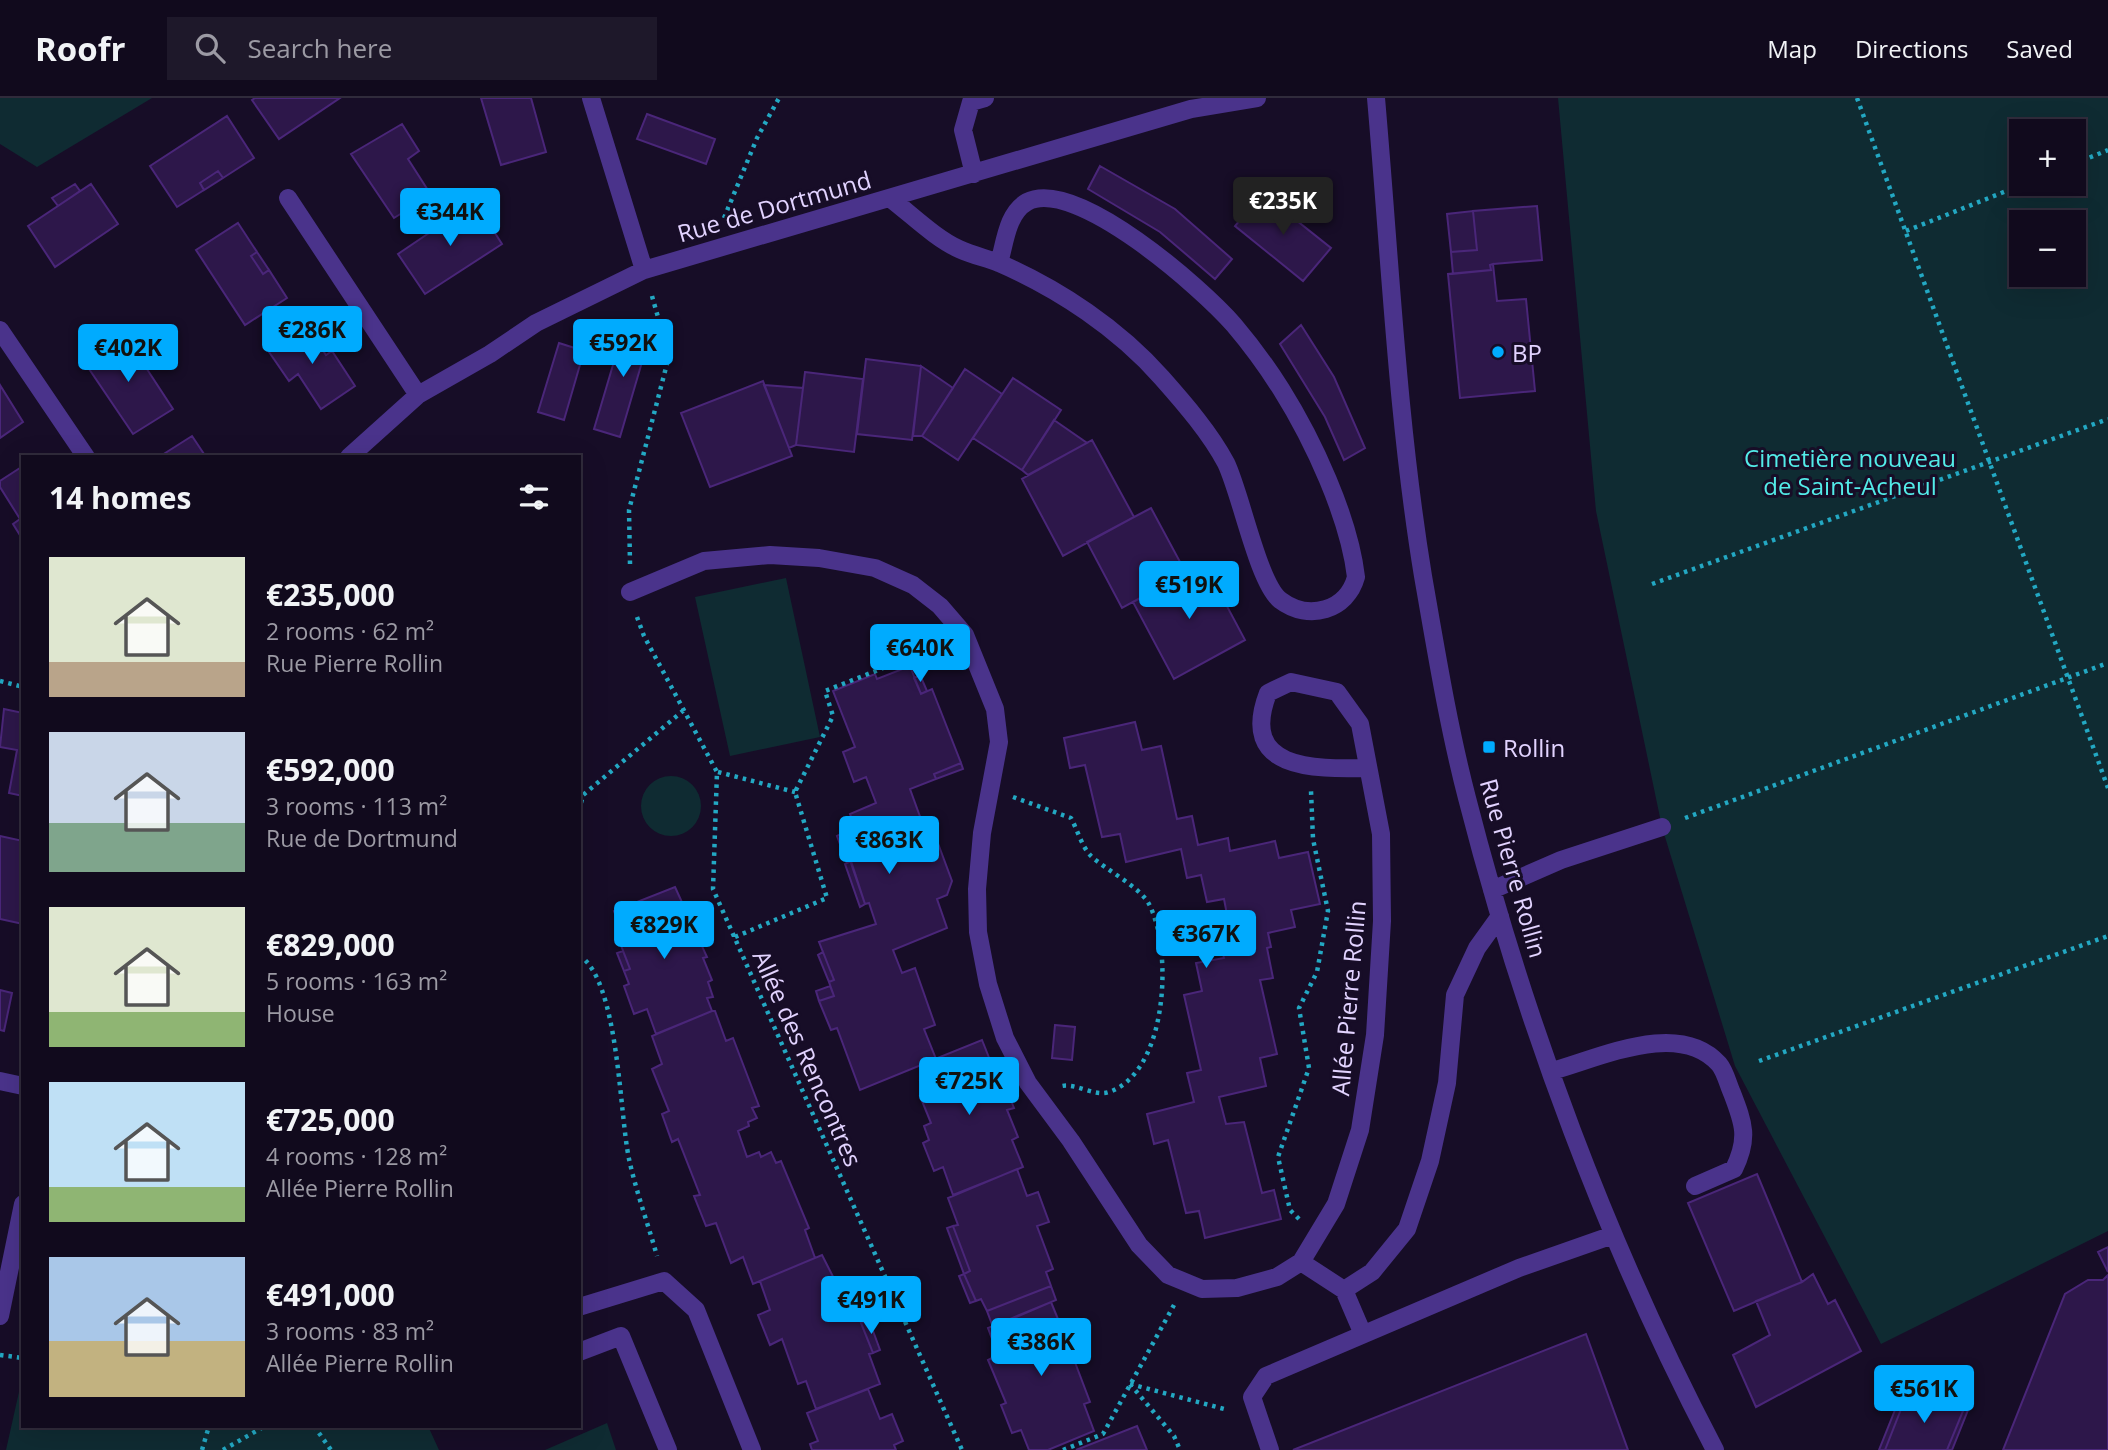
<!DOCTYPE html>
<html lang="en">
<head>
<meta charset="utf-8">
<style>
  :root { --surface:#110a1d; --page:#1e182a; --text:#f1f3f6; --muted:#9c9aa4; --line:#302b3b; --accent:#00abfe }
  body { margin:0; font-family:"Open Sans",sans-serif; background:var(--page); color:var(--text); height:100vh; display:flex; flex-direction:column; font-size:26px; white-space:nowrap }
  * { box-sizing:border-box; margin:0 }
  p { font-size:23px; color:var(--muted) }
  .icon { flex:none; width:38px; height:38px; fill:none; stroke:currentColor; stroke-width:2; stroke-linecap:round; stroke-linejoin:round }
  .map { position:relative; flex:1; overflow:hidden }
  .sheet { position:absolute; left:21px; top:357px; width:560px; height:973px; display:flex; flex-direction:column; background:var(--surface); border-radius:0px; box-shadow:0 7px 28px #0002,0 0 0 2px var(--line) }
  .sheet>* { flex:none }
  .controls { position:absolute; left:2009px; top:21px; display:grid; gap:14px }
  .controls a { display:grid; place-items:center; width:77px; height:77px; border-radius:0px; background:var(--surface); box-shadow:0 7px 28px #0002,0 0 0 2px var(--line); font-size:35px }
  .price { position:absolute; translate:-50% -60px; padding:0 16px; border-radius:7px; background:var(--accent); color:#111; font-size:23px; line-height:46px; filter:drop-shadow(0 2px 4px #0008) }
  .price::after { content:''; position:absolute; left:50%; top:42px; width:21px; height:16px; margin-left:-10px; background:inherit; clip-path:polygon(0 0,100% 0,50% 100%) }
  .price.current { background:#222; color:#fff }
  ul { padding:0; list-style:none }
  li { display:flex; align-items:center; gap:21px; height:175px; padding:0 28px }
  li span { display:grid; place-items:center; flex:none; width:196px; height:140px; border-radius:0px; color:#555 }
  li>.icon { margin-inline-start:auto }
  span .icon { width:84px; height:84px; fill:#fffc; stroke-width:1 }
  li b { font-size:30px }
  h2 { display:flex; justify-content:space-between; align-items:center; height:84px; padding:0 28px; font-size:30px }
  header { display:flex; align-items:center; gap:42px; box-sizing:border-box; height:98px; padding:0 35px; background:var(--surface); border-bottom:2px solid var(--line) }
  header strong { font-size:33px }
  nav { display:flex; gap:38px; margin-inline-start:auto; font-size:24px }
  .search { width:490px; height:63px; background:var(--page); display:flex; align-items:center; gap:18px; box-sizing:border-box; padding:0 24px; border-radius:0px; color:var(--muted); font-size:26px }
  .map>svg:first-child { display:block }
</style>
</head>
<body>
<header>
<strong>Roofr</strong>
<div class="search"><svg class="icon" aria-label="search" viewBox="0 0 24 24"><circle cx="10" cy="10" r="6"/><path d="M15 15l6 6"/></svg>Search here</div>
<nav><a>Map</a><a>Directions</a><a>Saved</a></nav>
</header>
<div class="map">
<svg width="2108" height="1352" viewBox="0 0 2108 1352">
  <rect width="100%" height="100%" fill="#170d27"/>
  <path fill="#0f2b32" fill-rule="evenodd" d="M0 0H152L37 69 0 46Z
    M1558 0H2108V1133L1881 1246 1735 968 1662 729 1596 413ZM2021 33H2074V86H2021ZM2021 124H2074V177H2021Z
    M786 480 820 639 730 658 695 499Z
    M641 708a30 30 0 1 1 60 0a30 30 0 1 1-60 0Z
    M23 1276V1328H428L439 1352H6Z
    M607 1325 616 1352H545Z"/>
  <path fill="#2d174a" stroke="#4a2679" stroke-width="2" d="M255 0H340L279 41 252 2Z
    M481 0H531L546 54 501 67Z
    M647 16 715 41 706 66 637 41Z
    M227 18 254 60 223 80 218 73 200 85 204 92 177 109 150 68Z
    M402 26 419 53 408 61 431 97 394 120 351 56Z
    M1100 68 1175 111 1232 161 1215 181 1160 134 1088 91Z
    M218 73 223 80 204 92 200 85Z
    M75 86 80 93 58 108 52 100Z
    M91 86 118 126 55 169 28 128Z
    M1262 95 1331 150 1303 183 1235 128Z
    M475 104 502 146 425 196 398 156Z
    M1537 108 1542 162 1493 166 1490 167 1491 172 1453 176 1451 154 1477 152 1473 113Z
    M1473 113 1477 152 1451 154 1447 116Z
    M238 125 257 154 251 158 263 176 269 172 287 200 245 227 196 152Z
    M257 154 269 172 263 176 251 158Z
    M1493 166 1497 203 1526 201 1535 293 1460 300 1448 176 1491 172 1490 167Z
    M626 223 652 230 620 339 594 331Z
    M305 226 326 257 332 253 355 288 321 311 298 276 289 283 267 251Z
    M1301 227 1334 279 1365 350 1344 362 1325 319 1280 246Z
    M124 236 173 311 133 336 83 262Z
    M559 245 584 253 564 322 538 314Z
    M866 261 921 268 912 342 857 336Z
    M921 268 953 290 922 338H913Z
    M965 271 1002 296 958 362 922 338Z
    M805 274 863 281 854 354 796 347Z
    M1013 280 1061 312 1022 372 973 340Z
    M763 283 792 358 710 389 681 315Z
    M0 287 23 324 0 340Z
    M764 287 803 290 796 347 789 350Z
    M1054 322 1087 345 1028 377 1022 372Z
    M192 338 206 359H159Z
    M1092 342 1134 419 1063 458 1022 381Z
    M23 368V442L13 426 20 421 0 389V383Z
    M1151 410 1186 475 1122 510 1087 444Z
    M1204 465 1245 542 1174 581 1133 504Z
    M910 568 921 596 932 591 961 665 934 676 936 681 910 691 926 735 933 732 952 783 947 797 937 801 947 830 893 852 902 875 915 870 935 927 924 931 936 961 860 992 837 930 831 932 819 903 834 898 829 884 834 882 819 844 876 826 869 805 865 806 841 736 856 732 850 716 876 705 866 679 854 684 843 654 855 649 833 593 875 576 877 581Z
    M920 577 927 593 921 596 914 580Z
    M4 611 23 615V698L9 695 17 652 0 649Z
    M1135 624 1142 652 1161 648 1177 721 1192 718 1198 747 1228 740 1230 753 1275 743 1279 760 1308 754 1320 806 1291 812 1295 829 1268 835 1271 849 1267 850 1273 880 1260 882 1277 956 1260 960 1266 988 1219 999 1226 1026 1244 1024 1262 1095 1274 1092 1281 1121 1205 1140 1199 1113 1186 1115 1168 1042 1154 1046 1147 1016 1194 1004 1187 975 1201 972 1184 897 1202 893 1196 865 1224 860 1217 830 1229 827 1224 801 1207 804 1201 777 1187 780 1181 751 1126 764 1120 736 1102 739 1085 667 1070 670 1064 640Z
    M961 665 963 671 936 681 934 676Z
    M841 736 851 763 847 765 837 738Z
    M0 738 23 743V826L0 821Z
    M851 763 865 806 860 809 845 766Z
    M675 789 707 859 703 860 712 882 708 884 713 899 707 900 712 913 656 936 647 911 634 916 624 888 629 886 624 873 630 871 619 842 624 840 614 813Z
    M696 811 707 840 700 842 689 814Z
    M623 853 630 871 624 873 617 855Z
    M823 854 834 882 829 884 818 857Z
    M830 888 834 898 819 903 816 893Z
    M0 892 12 895 4 933 0 932Z
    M712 913H715L726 943 733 940 759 1008 752 1010 757 1020 748 1024 749 1028 738 1033 747 1059 759 1054 761 1059 771 1054 776 1065 781 1063 809 1130 805 1132 815 1160 753 1186 743 1159 731 1165 716 1125 706 1128 694 1098 700 1097 678 1041 672 1044 662 1016 669 1013 652 971 662 966 652 938Z
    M1055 927 1075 929 1072 962 1052 960Z
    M982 942 992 967 1004 963 1016 993 1008 995 1014 1010 1007 1012 1018 1039 1012 1042 1023 1069 953 1097 943 1069 934 1073 923 1045 929 1042 924 1028 931 1025 920 998 925 996 920 983 925 981 920 967Z
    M1017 1071 1027 1098 1038 1094 1049 1124 1037 1128 1053 1171 1046 1174 1051 1188 987 1213 981 1201 976 1203 964 1176 970 1173 953 1128 958 1127 948 1100Z
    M1757 1076 1802 1184 1734 1213 1688 1105Z
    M953 1128 970 1173 964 1176 947 1130Z
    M2108 1149V1174L2098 1154Z
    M822 1157 851 1214 856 1212 873 1255 869 1256 880 1286 816 1311 806 1283 798 1286 782 1241 770 1247 758 1217 770 1212 760 1183Z
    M964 1176 976 1203 970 1205 959 1178Z
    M1813 1176 1828 1206 1835 1202 1861 1253 1756 1309 1733 1257 1770 1237 1756 1203 1802 1184Z
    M2108 1177V1352H2003L2065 1196 2088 1182H2103Z
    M844 1180 856 1212 851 1214 837 1182Z
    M1051 1188 1056 1202 993 1229 987 1213Z
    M1051 1204 1062 1231 1075 1227 1086 1255 1073 1259 1090 1304 1084 1306 1094 1333 1048 1352H1029L1021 1332 1012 1335 1001 1307 1006 1305 988 1262 998 1257 988 1230Z
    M869 1222 880 1252 873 1255 861 1225Z
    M1586 1236 1628 1352H1293Z
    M1907 1282 1970 1307 1952 1352H1947L1963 1313 1909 1291 1885 1352H1879Z
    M868 1291 880 1321 892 1316 903 1343 894 1347 896 1352H812L810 1346 818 1343 807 1315Z
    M1909 1291 1963 1313 1947 1352H1885Z
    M1137 1328 1147 1352H1076Z"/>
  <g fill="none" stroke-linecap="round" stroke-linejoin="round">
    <path stroke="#23a8c3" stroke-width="4.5" stroke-dasharray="3.5 5" stroke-linecap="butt" d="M1857 0 2108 690
      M2074 66 2108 52
      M724 120 757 40 779 0
      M1906 133 2024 86
      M630 466 629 412 669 258 652 198
      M1652 486 2108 321
      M637 519 644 538 717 674 713 791 962 1352
      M0 583 23 589
      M718 674 795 694
      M1013 699 1071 720C1077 731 1082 749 1091 758 1106 772 1140 789 1149 806 1173 852 1168 974 1109 994 1095 999 1076 985 1062 988
      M579 713 583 697 684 612
      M1685 720 2108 565
      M735 839 827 800 795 694 833 618 825 593 939 548
      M579 857C619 883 619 1013 629 1061 636 1093 648 1126 657 1158
      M1759 963 2108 838
      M1299 1121 1290 1112 1278 1059 1309 970 1299 910 1317 874 1328 813 1313 741 1311 693
      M0 1257 23 1260
      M1130 1286 1228 1312
      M1130 1286 1174 1338 1180 1352
      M314 1328 331 1352
      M202 1352 209 1328
      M223 1352 265 1328
      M1063 1352 1103 1336 1174 1207"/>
    <path stroke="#4a338b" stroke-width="18" d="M591 0 644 172
      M1376 0C1390 159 1397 320 1423 478 1436 552 1448 627 1467 700 1524 923 1608 1148 1715 1352
      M974 76 963 32 971 4 985 0
      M288 100 418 297
      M891 101C912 117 935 140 959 151 972 157 986 160 999 165 1059 191 1119 231 1162 280 1185 306 1210 335 1226 365 1241 396 1258 484 1280 502 1309 524 1347 512 1356 479 1349 419 1313 342 1281 291 1267 269 1251 247 1234 227 1203 191 1075 78 1027 104 1007 115 1005 145 999 165
      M0 232 86 359
      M349 359 418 297 490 256 536 225 644 172 1191 11 1257 0
      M630 494 704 463 770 457 819 460 875 470 913 487 940 508 965 537 995 611 999 644 982 735 977 791 978 834 988 886 1005 940 1028 985 1071 1043 1139 1147 1168 1177 1202 1191 1237 1190 1277 1179 1301 1164 1336 1106 1360 1032 1375 937 1382 823 1381 736 1360 626 1337 594 1291 584 1268 595C1238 673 1315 671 1368 670
      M1492 792 1561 762 1662 729
      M1552 973C1600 960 1679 921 1719 966 1725 973 1728 986 1732 995 1744 1026 1749 1040 1734 1071L1695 1088
      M0 983 23 988
      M1301 1164 1344 1192 1362 1234
      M1344 1192 1372 1174 1407 1131 1430 1063 1447 985 1455 897 1477 850 1500 818
      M579 1209 664 1183 696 1212 752 1352
      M0 1218 23 1106
      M579 1254 621 1238 668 1352
      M1270 1352 1252 1299 1266 1278 1519 1170 1613 1137"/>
  </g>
  <g fill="#00abfe" stroke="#170d27" stroke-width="2.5">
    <circle cx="1498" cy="254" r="7"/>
    <rect x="1482" y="642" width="14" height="14" rx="3.5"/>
  </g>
  <g text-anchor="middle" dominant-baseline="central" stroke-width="6" stroke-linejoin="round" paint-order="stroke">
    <g font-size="24" fill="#e2d3ff" stroke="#170d27">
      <text transform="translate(774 108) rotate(-16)">Rue de Dortmund</text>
      <text transform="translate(1514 770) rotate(74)">Rue Pierre Rollin</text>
      <text transform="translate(1348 900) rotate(-85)">Allée Pierre Rollin</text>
      <text transform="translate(808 960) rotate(66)">Allée des Rencontres</text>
    </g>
    <g font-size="24" fill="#e2d3ff" stroke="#170d27" text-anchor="start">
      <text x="1512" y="254">BP</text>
      <text x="1503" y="649">Rollin</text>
    </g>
    <g font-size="24" fill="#53ebe8" stroke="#170d27">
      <text x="1850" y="359">Cimetière nouveau<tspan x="1850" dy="28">de Saint-Acheul</tspan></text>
    </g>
  </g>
</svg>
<div class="controls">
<a>+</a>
<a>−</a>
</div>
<b class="price current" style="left:1283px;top:139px">€235K</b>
<b class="price" style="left:450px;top:150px">€344K</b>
<b class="price" style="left:312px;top:268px">€286K</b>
<b class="price" style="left:623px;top:281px">€592K</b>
<b class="price" style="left:128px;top:286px">€402K</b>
<b class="price" style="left:1189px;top:523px">€519K</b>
<b class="price" style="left:920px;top:586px">€640K</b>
<b class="price" style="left:889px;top:778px">€863K</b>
<b class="price" style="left:664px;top:863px">€829K</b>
<b class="price" style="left:1206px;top:872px">€367K</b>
<b class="price" style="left:969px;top:1019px">€725K</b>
<b class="price" style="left:871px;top:1238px">€491K</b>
<b class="price" style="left:1041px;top:1280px">€386K</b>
<b class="price" style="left:1924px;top:1327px">€561K</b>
<section class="sheet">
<h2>14 homes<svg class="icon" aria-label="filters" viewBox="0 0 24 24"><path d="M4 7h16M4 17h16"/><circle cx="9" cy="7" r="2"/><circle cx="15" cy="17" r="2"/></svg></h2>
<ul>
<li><span style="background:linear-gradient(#dfe7d0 75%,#b9a48a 0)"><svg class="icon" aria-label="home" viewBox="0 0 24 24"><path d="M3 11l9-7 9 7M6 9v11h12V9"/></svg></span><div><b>€235,000</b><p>2 rooms · 62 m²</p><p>Rue Pierre Rollin</p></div></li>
<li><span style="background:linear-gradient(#c9d6e8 65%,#7fa58c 0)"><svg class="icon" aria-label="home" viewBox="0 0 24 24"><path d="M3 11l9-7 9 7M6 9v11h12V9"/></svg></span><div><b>€592,000</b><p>3 rooms · 113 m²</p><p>Rue de Dortmund</p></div></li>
<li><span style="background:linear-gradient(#dfe7d0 75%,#8fb573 0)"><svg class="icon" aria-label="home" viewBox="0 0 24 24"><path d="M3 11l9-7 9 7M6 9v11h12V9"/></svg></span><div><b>€829,000</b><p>5 rooms · 163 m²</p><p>House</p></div></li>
<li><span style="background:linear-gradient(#bfe0f5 75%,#8fb573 0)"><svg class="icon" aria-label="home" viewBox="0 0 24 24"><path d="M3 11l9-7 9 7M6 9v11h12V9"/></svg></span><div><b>€725,000</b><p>4 rooms · 128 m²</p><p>Allée Pierre Rollin</p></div></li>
<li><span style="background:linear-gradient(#a9c7e8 60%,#c2b280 0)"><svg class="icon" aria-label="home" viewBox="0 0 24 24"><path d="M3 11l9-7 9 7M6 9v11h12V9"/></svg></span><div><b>€491,000</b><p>3 rooms · 83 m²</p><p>Allée Pierre Rollin</p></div></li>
</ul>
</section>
</div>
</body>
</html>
